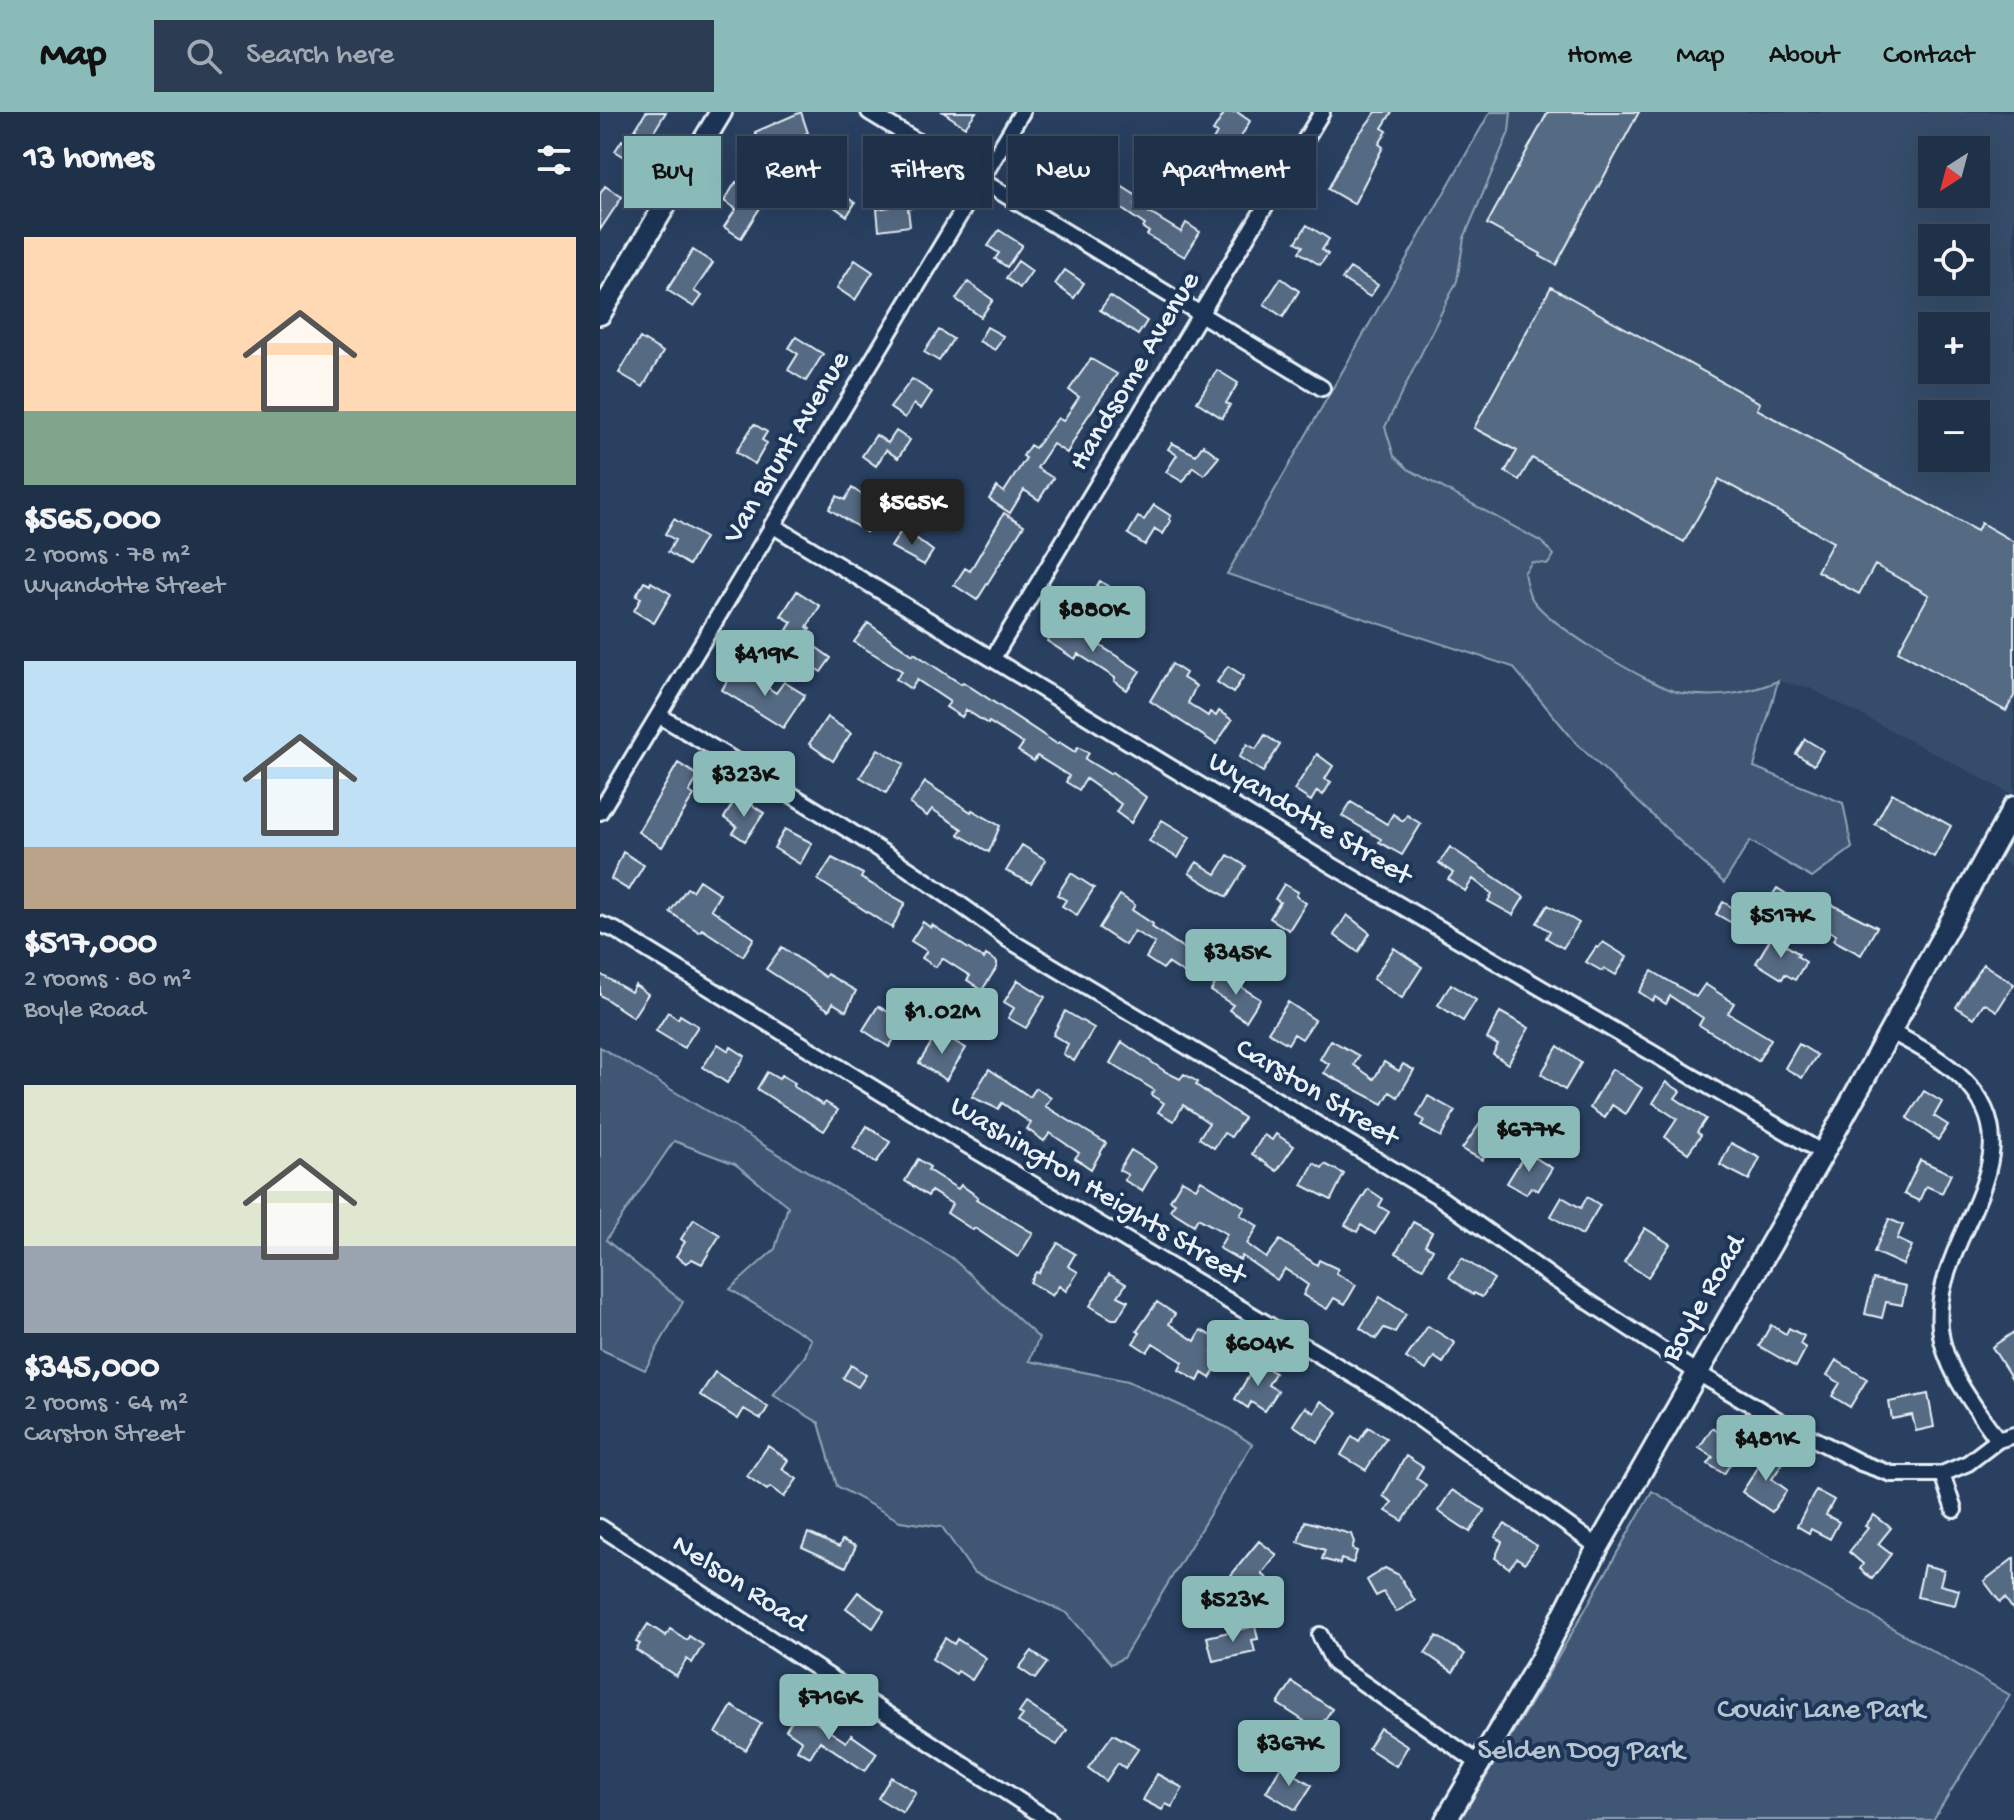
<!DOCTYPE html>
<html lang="en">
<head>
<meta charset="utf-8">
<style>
  :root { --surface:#1f3049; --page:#2c3c53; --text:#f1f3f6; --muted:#a1a9b4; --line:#3c4b61; --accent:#8bbbb9 }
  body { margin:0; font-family:"Gochi Hand",sans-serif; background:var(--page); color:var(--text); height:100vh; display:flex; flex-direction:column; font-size:30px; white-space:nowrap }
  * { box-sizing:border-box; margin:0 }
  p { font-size:26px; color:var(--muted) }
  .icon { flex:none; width:44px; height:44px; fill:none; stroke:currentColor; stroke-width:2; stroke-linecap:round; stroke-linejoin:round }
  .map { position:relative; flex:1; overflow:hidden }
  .panel { display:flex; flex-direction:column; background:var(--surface); width:600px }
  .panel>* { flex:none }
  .banner { position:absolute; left:24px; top:24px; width:760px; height:72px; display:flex; gap:16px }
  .needle { width:52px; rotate:216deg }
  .tools { position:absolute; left:1318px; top:24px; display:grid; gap:16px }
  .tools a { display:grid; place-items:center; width:72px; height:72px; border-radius:0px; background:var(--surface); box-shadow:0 8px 32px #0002,0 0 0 2px var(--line); font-size:40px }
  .price { position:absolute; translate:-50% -68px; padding:0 18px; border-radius:8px; background:var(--accent); color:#111; font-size:26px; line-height:52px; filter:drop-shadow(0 2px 4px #0008) }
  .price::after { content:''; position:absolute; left:50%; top:48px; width:24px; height:18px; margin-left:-12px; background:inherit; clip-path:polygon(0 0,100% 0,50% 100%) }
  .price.active { background:#222; color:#fff }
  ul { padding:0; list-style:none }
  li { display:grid; align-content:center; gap:16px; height:424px; padding:0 24px }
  li span { display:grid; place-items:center; height:248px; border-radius:0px; color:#555 }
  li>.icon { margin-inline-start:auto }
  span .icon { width:144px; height:144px; fill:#fffc; stroke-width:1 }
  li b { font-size:34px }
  h2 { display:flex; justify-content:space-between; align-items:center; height:96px; padding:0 24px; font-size:34px }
  .tag { padding:0 28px; border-radius:0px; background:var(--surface); box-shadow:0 8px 32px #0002,0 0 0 2px var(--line); font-size:28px; line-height:72px }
  .tag.active { background:var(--accent); color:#111 }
  header { display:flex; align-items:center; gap:48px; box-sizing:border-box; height:112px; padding:0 40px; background:var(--accent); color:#111 }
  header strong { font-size:38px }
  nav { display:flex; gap:44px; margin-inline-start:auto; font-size:28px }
  .search { width:560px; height:72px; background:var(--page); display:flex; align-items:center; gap:20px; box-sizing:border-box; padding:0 28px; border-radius:0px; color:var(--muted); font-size:30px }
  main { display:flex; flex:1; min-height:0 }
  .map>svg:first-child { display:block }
</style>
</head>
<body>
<header>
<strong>Map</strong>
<div class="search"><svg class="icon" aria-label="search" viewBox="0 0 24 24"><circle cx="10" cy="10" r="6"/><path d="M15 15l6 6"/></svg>Search here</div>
<nav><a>Home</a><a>Map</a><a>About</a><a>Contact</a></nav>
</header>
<main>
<section class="panel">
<h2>13 homes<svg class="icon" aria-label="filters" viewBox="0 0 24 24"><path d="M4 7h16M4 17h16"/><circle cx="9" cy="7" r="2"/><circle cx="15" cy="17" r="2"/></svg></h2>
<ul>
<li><span style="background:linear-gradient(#ffd9b3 70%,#7fa58c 0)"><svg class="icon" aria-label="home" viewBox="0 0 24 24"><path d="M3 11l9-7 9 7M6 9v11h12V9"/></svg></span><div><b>$565,000</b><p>2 rooms · 78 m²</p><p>Wyandotte Street</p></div></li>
<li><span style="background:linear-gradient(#bfe0f5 75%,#b9a48a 0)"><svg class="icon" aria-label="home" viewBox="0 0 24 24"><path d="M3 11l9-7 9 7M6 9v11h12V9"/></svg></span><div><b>$517,000</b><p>2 rooms · 80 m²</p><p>Boyle Road</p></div></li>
<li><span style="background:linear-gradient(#dfe7d0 65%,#9aa5b1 0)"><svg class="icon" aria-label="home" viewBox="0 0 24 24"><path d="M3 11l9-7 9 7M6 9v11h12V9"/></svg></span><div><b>$345,000</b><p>2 rooms · 64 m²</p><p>Carston Street</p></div></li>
</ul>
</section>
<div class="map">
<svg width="1414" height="1708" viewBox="0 0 1414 1708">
  <rect width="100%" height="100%" fill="#294061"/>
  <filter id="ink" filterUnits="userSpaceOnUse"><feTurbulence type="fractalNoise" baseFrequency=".0125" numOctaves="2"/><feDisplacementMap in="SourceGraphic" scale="16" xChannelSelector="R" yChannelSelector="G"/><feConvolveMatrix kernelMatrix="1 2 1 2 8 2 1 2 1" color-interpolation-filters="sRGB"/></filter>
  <g filter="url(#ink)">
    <path fill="#364d6b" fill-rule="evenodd" d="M890 0H1414V683L1210 576 1178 569 1123 665 913 555 627 462ZM1332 38H1376V82H1332ZM1332 126H1376V170H1332ZM1332 214H1376V258H1332ZM1332 302H1376V346H1332Z
      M1414 695V756L1388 741Z"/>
    <path fill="#415774" stroke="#94a4b6" stroke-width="2" d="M890 0H911L909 20 864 126 857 169 785 315 794 344 808 357 942 430 954 443 948 452 932 450 924 461C926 469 927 478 931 485 944 511 1052 575 1081 581 1116 587 1145 582 1178 569L1154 655 1243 691 1252 736 1212 766 1150 729 1124 771 977 632 913 555 627 462Z
      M0 935 352 1146 439 1226 429 1249 528 1269 626 1315 652 1332 523 1546 511 1552 467 1501 373 1460 342 1415 300 1409 237 1374 219 1311 173 1283 205 1244 211 1227 130 1177 175 1137 188 1094 135 1052 74 1029 6 1128 83 1190 45 1258 0 1237Z
      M1052 1379 1410 1583 1333 1708H860L956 1549Z"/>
    <path fill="#556a83" stroke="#e8f1f8" stroke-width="2" d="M46 0H66L53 21 57 23 38 53 15 39 22 28 27 31Z
      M201 0 208 21 161 37 155 20Z
      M343 0H376L365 15Z
      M625 0H637L650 9 630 44 611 32 617 21 613 19Z
      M776 0H792L782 16 787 19 779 32 783 35 754 92 728 77 750 34Z
      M948 0H1039L956 153 940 144 941 142 887 112Z
      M224 24 243 39 225 67 210 57 214 52 208 48Z
      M457 28 486 46 474 69 443 50Z
      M583 59 596 67 598 63 618 75 605 97 572 78Z
      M307 61 311 96 308 97 310 114 279 118 277 97 290 95 286 64Z
      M510 67 540 86 535 92 581 120 586 111 600 120 585 145 547 123 549 120 543 116 545 113 500 82Z
      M153 69 174 83 167 93 163 91 141 126 124 115 136 97 124 89 136 70 147 78Z
      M5 74 22 85 0 118V82Z
      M241 81 255 91 247 104 233 94Z
      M707 113 729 127 722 138 728 142 720 153 699 140 703 134 696 130Z
      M399 118 422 133 407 155 395 147 399 141 388 134Z
      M93 138 113 151 94 179 102 184 94 195 67 178Z
      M255 148 273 160 255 188 237 176Z
      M418 149 432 159 420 176 406 166Z
      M750 156 778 173 770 185 742 167Z
      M465 158 484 171 474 186 455 172Z
      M681 166 699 179 683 205 664 192Z
      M368 170 393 188 381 205 356 187Z
      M951 175 1160 291 1157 297 1377 419 1381 411 1414 430V584L1406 599 1298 539 1329 483 1275 453 1259 482 1217 459 1233 430 1119 367 1084 430 932 346 919 368 905 360 917 339 874 316Z
      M510 184 547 209 538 223 500 198Z
      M387 215 403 224 395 238 379 229Z
      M339 218 353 227 339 249 324 240Z
      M196 225 223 242 206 269 188 258 198 242 189 236Z
      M40 226 63 240 43 275 19 261Z
      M491 247 517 262 486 307 467 341 453 332 437 356 453 366 439 388 424 378 410 401 389 387 397 375 404 380 426 346 423 344 430 333 435 336 458 306 463 309 479 285 469 278Z
      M617 258 638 271 626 291 630 293 622 306 597 290Z
      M312 267 332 280 321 297 314 292 305 306 290 296Z
      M154 312 167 320 162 328 167 331 155 352 136 340Z
      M296 319 310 328 298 346 286 338 276 354 262 344 276 323 288 331Z
      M572 331 596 343 603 333 619 345 604 363 593 355 583 370 566 360 577 343 568 337Z
      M252 376 281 396 266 420 229 397 237 384 245 388Z
      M554 393 571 404 569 407 571 409 563 422 555 417 545 433 528 422 538 405 544 408Z
      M404 401 424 413 377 488 354 473 365 456 370 459Z
      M74 407 105 426 89 453 68 440 75 428 65 422Z
      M303 416 333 439 324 453 291 435Z
      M500 469 517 480 507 496 490 485Z
      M44 470 50 473 51 470 71 482 54 511 34 499 41 486 36 484Z
      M197 479 220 494 207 515 210 517 203 528 187 518 192 510 181 504Z
      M460 508 540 559 527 578 514 569 515 566 478 542 475 547 447 529Z
      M268 511 313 543 314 541 361 572 363 570 457 632 459 630 475 640 478 635 489 641 485 647 510 662 512 660 546 685 531 711 516 700 521 692 486 667 479 678 466 670 469 664 437 644 434 649 418 639 423 632 389 610 388 612 366 598 362 605 346 595 350 590 317 568 311 577 296 567 302 559 254 530Z
      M210 531 231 546 221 560 207 551 209 547 202 543Z
      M572 552 586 561 583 566 596 574 588 591 608 604 610 600 616 604 619 599 632 608 616 632 550 589Z
      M628 554 644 564 633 581 617 570Z
      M132 560 148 569 150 564 176 581 184 570 205 583 183 616 122 578Z
      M227 605 251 621 233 649 209 632Z
      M665 623 680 633 663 660 639 645 647 632 656 637Z
      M1205 627 1223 638 1214 653 1196 642Z
      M278 637 304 652 286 681 260 665Z
      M717 642 733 654 725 667 731 670 723 683 717 679 711 689 694 678Z
      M78 651 99 664 89 680 94 683 62 735 38 720Z
      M325 670 371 700 372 698 400 714 389 740 358 722 362 717 332 697 327 704 310 692Z
      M1292 681 1351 714 1334 745 1275 712Z
      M135 688 147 695 149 691 164 701 145 729 133 721 137 715 124 706Z
      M751 690 787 712 793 702 803 709 807 703 821 712 802 743 779 730 781 727 742 704Z
      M562 708 590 725 578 746 549 729Z
      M185 717 212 731 200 752 174 736Z
      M422 733 446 748 431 771 406 759Z
      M850 735 924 785 913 803 888 789 892 782 873 767 865 779 848 767 853 761 839 751Z
      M23 740 44 753 29 778 11 767Z
      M628 743 646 754 627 785 589 761 597 750 616 762Z
      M232 746 263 762 261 766 305 791 292 816 218 768Z
      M471 761 494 776 477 803 462 794 466 788 457 783Z
      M99 768 120 782 111 797 154 826 143 844 102 817 99 820 70 800 87 776 92 779Z
      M684 772 698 780 696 784 706 791 689 818 670 806 680 790 675 787Z
      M1177 776 1201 791 1191 808 1166 793Z
      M520 783 535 793 532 798 553 812 552 815 600 847 588 864 568 851 563 857 546 846 555 831 534 819 525 833 499 816Z
      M1123 790 1146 803 1139 815 1116 802Z
      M1227 790 1277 815 1261 843 1233 828 1236 823 1213 810Z
      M948 793 979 811 963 836 946 826 950 819 937 811Z
      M747 803 770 821 758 840 734 823Z
      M323 810 331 816 332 813 384 847 386 843 397 850V855L382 878 367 868 370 864 342 846 336 855 322 846 327 839 311 829Z
      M1172 824 1199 842 1197 844 1206 850 1195 868 1185 862 1182 867 1156 851Z
      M1003 830 1027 845 1016 863 1004 856 1002 859 986 850 996 835 998 836Z
      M182 835 225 865 227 862 256 879 246 899 233 891 229 898 166 857Z
      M794 836 822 855 802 886 773 867Z
      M1383 852 1414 872 1397 899 1384 891 1374 906 1356 895Z
      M1052 859 1096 885 1105 872 1134 891 1128 901 1171 927 1158 949 1099 913 1103 906 1070 884 1066 892 1055 885 1053 889 1039 880Z
      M0 862 31 880 35 873 48 882 33 905 0 883Z
      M621 862 660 887 646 909 629 898 633 893 611 879Z
      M418 868 445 885 426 916 408 906 414 896 404 890Z
      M851 872 876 888 863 909 838 893Z
      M688 890 715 908 702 927 694 922 688 932 668 920Z
      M278 894 305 910 289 935 263 918Z
      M465 899 494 916 474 949 463 942 468 932 453 923Z
      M68 900 78 907 80 903 98 914 84 936 56 919Z
      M900 900 929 916 908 952 893 942 898 933 887 927Z
      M338 920 366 936 346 968 319 951Z
      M731 928 759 944 754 953 774 967 784 950 799 959 803 952 814 958 798 985 790 980 783 992 724 961 729 952 720 947Z
      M522 930 566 960 580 967 584 962 598 970 596 973 644 1006 631 1025 624 1021 614 1036 599 1026 609 1011 583 993 574 1009 558 1000 564 991 551 983 554 978 510 951Z
      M118 932 129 939 131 935 145 944 127 971 103 955Z
      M1199 932 1217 943 1202 966 1185 956Z
      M958 934 981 951 965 978 941 962Z
      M389 957 430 985 436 976 451 986 445 994 506 1031 491 1057 475 1046 479 1041 450 1021 444 1029 427 1017 431 1011 402 991 398 997 372 985Z
      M1012 957 1042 976 1026 1002 1012 993 1005 1006 990 996Z
      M167 960 179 967 181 963 195 971 193 974 223 993 225 990 238 998 224 1019 157 977Z
      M1066 970 1080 979 1075 986 1106 1007 1097 1020 1101 1023 1088 1041 1065 1025 1077 1007 1053 991Z
      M1324 979 1342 990 1334 1004 1348 1013 1338 1028 1307 1006Z
      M828 984 855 999 841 1025 821 1014 824 1008 817 1004Z
      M883 1007 908 1021 896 1042 889 1037 882 1048 862 1037Z
      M267 1014 290 1030 276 1051 253 1036Z
      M676 1022 694 1034 677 1059 652 1042 664 1023 672 1028Z
      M1131 1031 1160 1046 1149 1068 1120 1053Z
      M531 1038 557 1054 542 1079 524 1068 528 1063 519 1058Z
      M926 1040 952 1056 938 1079 931 1075 926 1082 907 1071Z
      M318 1047 330 1055 328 1058 358 1077 361 1073 378 1085 376 1087 433 1121 418 1145 375 1116 373 1118 347 1101 352 1092 331 1079 328 1084 305 1069Z
      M1320 1048 1351 1062 1342 1081 1326 1074 1319 1089 1304 1082Z
      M714 1051 722 1056 725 1052 744 1062 731 1088 702 1073Z
      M582 1068 596 1076 601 1068 645 1095 640 1103 658 1114 647 1132 666 1146 680 1128 717 1153 719 1148 738 1157 736 1161 756 1173 745 1192 734 1186 727 1197 703 1183 708 1173 685 1157 677 1168 642 1144 640 1148 619 1136 627 1122 598 1106 594 1113 570 1098 575 1091 570 1088Z
      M768 1077 783 1087 779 1094 789 1100 775 1122 761 1113 757 1120 745 1113Z
      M962 1085 981 1096 987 1085 1000 1093 982 1123 951 1104Z
      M94 1107 120 1123 102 1152 92 1147 86 1151 76 1144 85 1130 81 1127Z
      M1289 1107 1303 1113 1297 1127 1312 1134 1303 1153 1274 1140Z
      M813 1110 832 1120 825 1133 833 1137 823 1156 796 1141Z
      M1045 1116 1070 1132 1048 1165 1024 1150Z
      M458 1131 475 1142 468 1154 478 1160 466 1179 459 1174 452 1184 430 1170 436 1160 439 1161Z
      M862 1146 894 1167 882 1185 874 1181 873 1183 849 1165Z
      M509 1162 526 1172 518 1184 528 1189 517 1207H512L490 1194Z
      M1273 1167 1306 1174 1302 1193 1286 1190 1282 1206 1265 1202Z
      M780 1185 806 1202 795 1220 784 1216 776 1227 760 1216Z
      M557 1190 575 1202 569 1212 595 1229 601 1218 619 1228 612 1240 622 1246 610 1266 602 1261 598 1269 579 1258 583 1250 553 1231 547 1240 533 1231 540 1221 537 1219Z
      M1171 1213 1186 1222 1189 1216 1204 1224 1200 1232 1206 1236 1196 1255 1159 1234Z
      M828 1214 855 1231 843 1251 834 1245 826 1258 806 1246Z
      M1414 1220V1270L1392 1235Z
      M1236 1248 1267 1267 1250 1295 1232 1284 1240 1271 1227 1263Z
      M657 1250 675 1261 668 1273 678 1279 665 1299 651 1290 648 1296 635 1287Z
      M251 1253 266 1263 258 1275 243 1266Z
      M115 1260 168 1295 161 1307 144 1297 138 1307 100 1283Z
      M1328 1282 1334 1315 1316 1319 1312 1303 1292 1307 1289 1290Z
      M721 1289 738 1300 718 1330 693 1313 705 1295 714 1301Z
      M768 1315 786 1326 766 1358 741 1343 752 1324 759 1329Z
      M1112 1316 1142 1334 1124 1362 1108 1352 1113 1345 1099 1336Z
      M168 1334 188 1348 182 1357 197 1367 184 1385 170 1375 167 1378 147 1364Z
      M1164 1338 1183 1351 1172 1367 1187 1378 1172 1400 1142 1380 1159 1354 1155 1351Z
      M806 1344 823 1355 816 1366 826 1373 803 1409 786 1399 792 1390 783 1384Z
      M852 1378 885 1398 870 1420 838 1399Z
      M1216 1378 1234 1388 1226 1403 1239 1410 1230 1427 1211 1417 1209 1421 1197 1414Z
      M1274 1403 1291 1416 1278 1432 1291 1442 1272 1467 1260 1457 1263 1452 1249 1440 1268 1416 1265 1414Z
      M705 1409 751 1422 754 1430 752 1437 757 1439 753 1451 741 1447 740 1452 722 1447 725 1438 698 1430Z
      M905 1412 937 1434 925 1451 917 1446 909 1456 895 1446 902 1430 895 1425Z
      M208 1421 239 1435 242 1428 256 1434 246 1455 202 1435Z
      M659 1429 677 1443 662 1462 672 1470 660 1486 631 1463Z
      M1414 1446V1499L1405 1486 1400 1490 1384 1469Z
      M1324 1453 1344 1458 1340 1473 1359 1478 1355 1493 1317 1485Z
      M785 1456 799 1463 815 1489 796 1500 784 1480 776 1484 767 1468Z
      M258 1480 284 1499 273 1516 246 1496Z
      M48 1512 66 1524 70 1517 87 1528 89 1524 103 1533 92 1551 87 1547 76 1564 36 1538 40 1532 36 1530Z
      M655 1514 658 1527 652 1528 655 1540 613 1549 607 1525Z
      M837 1524 865 1542 853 1560 825 1541Z
      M345 1526 354 1532 357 1527 386 1546 372 1568 358 1559 356 1562 332 1547Z
      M432 1539 447 1551 435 1567 419 1556Z
      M692 1570 732 1597 712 1626 698 1617 704 1609 678 1592Z
      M426 1591 467 1618 457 1633 418 1610 423 1603 419 1601Z
      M132 1594 161 1612 146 1638 116 1621Z
      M198 1599 246 1630 251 1623 277 1641 265 1659 220 1629 210 1645 197 1638 202 1629 186 1618Z
      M780 1616 808 1634 796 1654 768 1636Z
      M513 1622 539 1636 525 1656 518 1651 506 1669 488 1656Z
      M681 1654 712 1673 696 1698 666 1680Z
      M557 1662 583 1676 572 1695 566 1692 562 1698 543 1688Z
      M291 1665 316 1680 303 1701 278 1686Z"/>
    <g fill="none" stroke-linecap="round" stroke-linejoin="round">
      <defs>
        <path id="street" d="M269 0 722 276
          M172 413 733 754 1223 1041
          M393 546 722 0
          M60 604C178 674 299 745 409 828L839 1085 951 1165 1096 1260 1183 1311 1261 1351 1292 1362H1342L1368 1351 1398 1328 1414 1323
          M0 700 422 0
          M0 812 15 818 365 1032 788 1284 998 1435
          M1291 920C1339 944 1400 979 1391 1042 1387 1072 1372 1101 1360 1128 1348 1156 1337 1184 1340 1216 1344 1257 1375 1295 1398 1328
          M1342 1362 1354 1398
          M0 1415 449 1708
          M720 1523 734 1551 880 1652"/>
        <path id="secondary" d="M0 202 121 0
          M846 1708 940 1549 998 1435 1223 1041 1414 695"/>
      </defs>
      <use href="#street" stroke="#e8f1f8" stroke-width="20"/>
      <use href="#secondary" stroke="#e8f1f8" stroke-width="26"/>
      <use href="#street" stroke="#1d3557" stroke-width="14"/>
      <use href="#secondary" stroke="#1d3557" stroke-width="20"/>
    </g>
  </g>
  <g text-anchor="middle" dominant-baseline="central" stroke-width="8" stroke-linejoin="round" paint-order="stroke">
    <g font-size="30" fill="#e8f1f8" stroke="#1d3557">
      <text transform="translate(536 260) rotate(-59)">Handsome Avenue</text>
      <text transform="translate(188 336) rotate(-59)">Van Brunt Avenue</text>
      <text transform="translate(709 708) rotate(31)">Wyandotte Street</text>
      <text transform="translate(716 982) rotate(31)">Carston Street</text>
      <text transform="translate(497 1080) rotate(31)">Washington Heights Street</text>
      <text transform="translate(1105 1187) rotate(-60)">Boyle Road</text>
      <text transform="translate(139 1473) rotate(33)">Nelson Road</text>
    </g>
    <g font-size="30" fill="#b6c3d0" stroke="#1d3557">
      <text x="1221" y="1599">Covair Lane Park</text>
      <text x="981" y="1640">Selden Dog Park</text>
    </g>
  </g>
</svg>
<div class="tools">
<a><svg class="needle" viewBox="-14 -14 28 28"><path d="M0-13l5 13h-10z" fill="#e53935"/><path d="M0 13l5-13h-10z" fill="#a1a9b4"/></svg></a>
<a><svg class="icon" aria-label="locate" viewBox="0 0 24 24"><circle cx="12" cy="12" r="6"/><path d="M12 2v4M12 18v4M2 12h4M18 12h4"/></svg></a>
<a>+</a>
<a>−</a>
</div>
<b class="price active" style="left:312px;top:435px">$565K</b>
<b class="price" style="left:493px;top:542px">$880K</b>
<b class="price" style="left:165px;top:586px">$419K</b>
<b class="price" style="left:144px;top:707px">$323K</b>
<b class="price" style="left:1181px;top:848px">$517K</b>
<b class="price" style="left:636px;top:885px">$345K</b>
<b class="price" style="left:342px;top:944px">$1.02M</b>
<b class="price" style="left:929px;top:1062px">$677K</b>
<b class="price" style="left:658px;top:1276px">$604K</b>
<b class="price" style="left:1166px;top:1371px">$481K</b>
<b class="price" style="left:633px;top:1532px">$523K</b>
<b class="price" style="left:229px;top:1630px">$716K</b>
<b class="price" style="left:689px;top:1676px">$367K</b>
<div class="banner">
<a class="tag active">Buy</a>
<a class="tag">Rent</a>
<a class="tag">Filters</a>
<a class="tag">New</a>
<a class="tag">Apartment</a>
</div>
</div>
</main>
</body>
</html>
